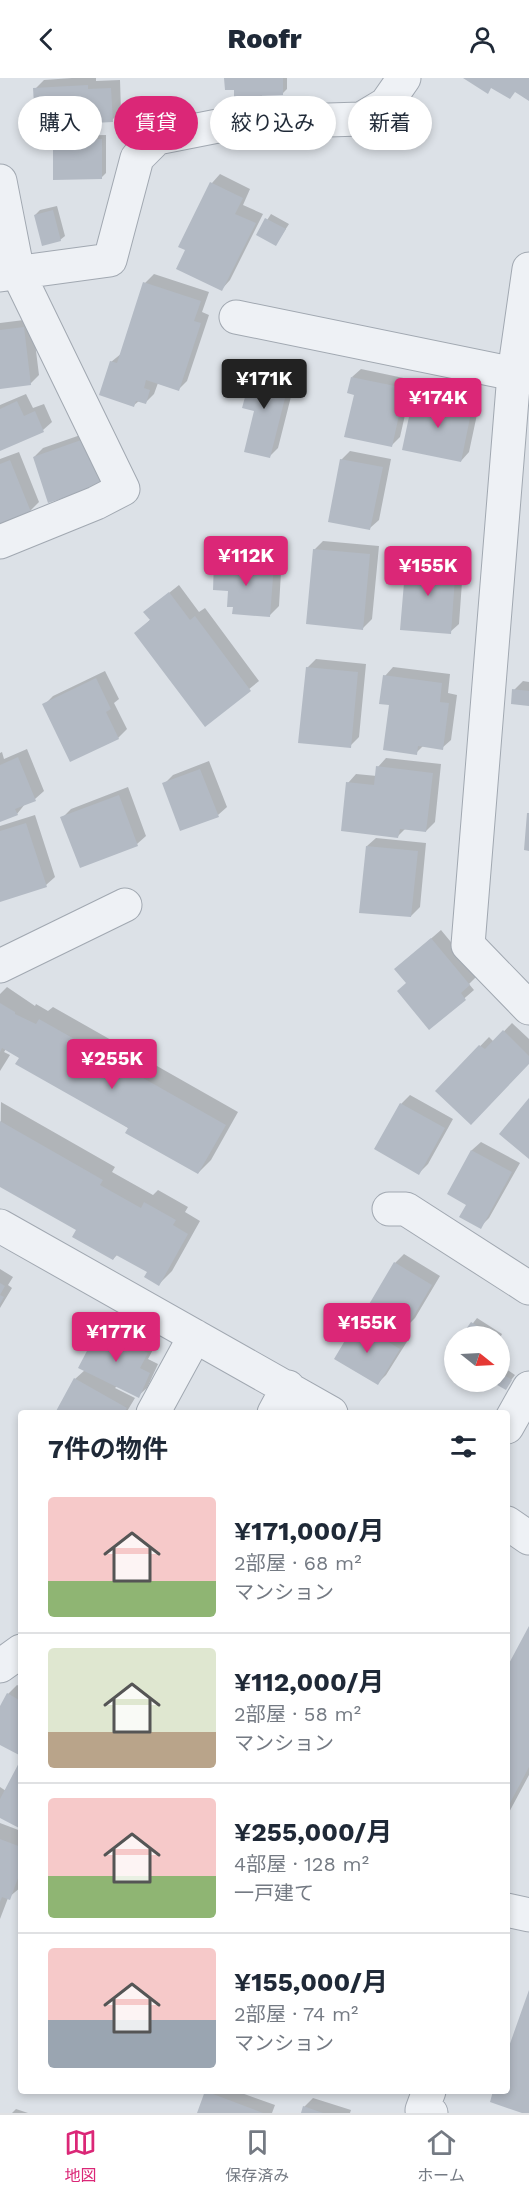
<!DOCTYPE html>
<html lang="ja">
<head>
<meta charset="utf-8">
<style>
  :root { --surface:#fff; --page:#f6f6f7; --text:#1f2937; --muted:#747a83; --line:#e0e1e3; --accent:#db2777 }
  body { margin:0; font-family:"Work Sans","Noto Sans JP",sans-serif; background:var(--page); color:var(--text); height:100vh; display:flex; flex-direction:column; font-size:22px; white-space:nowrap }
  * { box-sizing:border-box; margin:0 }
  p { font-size:20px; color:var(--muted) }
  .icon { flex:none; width:33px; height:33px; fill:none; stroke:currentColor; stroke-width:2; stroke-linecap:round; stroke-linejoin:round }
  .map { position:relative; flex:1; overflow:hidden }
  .drawer { position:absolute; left:18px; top:1332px; width:492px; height:684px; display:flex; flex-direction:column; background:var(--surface); border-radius:6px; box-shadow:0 3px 9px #0003 }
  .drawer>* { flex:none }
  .guide { position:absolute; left:18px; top:18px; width:494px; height:54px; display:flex; gap:12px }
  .needle { width:39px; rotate:108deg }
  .fabs { position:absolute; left:444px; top:1248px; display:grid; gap:12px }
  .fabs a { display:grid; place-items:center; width:66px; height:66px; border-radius:50%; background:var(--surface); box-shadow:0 3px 9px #0003; font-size:30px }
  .price { position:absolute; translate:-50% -51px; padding:0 14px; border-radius:6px; background:var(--accent); color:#fff; font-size:20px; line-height:39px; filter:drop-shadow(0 2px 3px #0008) }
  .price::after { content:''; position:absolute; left:50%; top:36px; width:18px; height:14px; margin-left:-9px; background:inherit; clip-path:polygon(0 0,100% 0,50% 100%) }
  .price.current { background:#222; color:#fff }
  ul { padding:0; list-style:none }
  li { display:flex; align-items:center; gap:18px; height:150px; padding:0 30px }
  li+li { border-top:2px solid var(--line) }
  li span { display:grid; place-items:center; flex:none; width:168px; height:120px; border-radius:6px; color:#555 }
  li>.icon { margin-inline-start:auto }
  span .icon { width:72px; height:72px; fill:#fffc; stroke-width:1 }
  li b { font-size:26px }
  h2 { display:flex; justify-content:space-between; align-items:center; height:72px; padding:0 30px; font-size:26px }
  .tag { padding:0 21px; border-radius:27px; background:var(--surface); box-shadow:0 3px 9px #0003; font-size:21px; line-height:54px }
  .tag.current { background:var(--accent); color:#fff }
  header { display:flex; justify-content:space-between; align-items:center; height:78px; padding:0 30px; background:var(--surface); font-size:27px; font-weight:800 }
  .menu { display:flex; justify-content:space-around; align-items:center; height:84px; border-top:2px solid var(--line); background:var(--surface); font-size:16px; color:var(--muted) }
  .menu a { display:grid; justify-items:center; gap:3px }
  .menu .current { color:var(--accent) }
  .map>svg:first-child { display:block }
</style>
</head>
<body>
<header><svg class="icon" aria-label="back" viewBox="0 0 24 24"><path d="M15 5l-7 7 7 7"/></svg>Roofr<svg class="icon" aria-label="person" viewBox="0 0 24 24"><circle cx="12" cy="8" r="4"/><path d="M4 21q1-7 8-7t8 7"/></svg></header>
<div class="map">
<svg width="529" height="2035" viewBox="0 0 529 2035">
  <rect width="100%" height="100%" fill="#dce1e7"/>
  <path fill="#0003" d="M72 0H96V3L120 2 121 33 112 42 96 43 92 47 35 11 44 2Z
    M226 0H287V11L283 15 262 17V23L258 27Z
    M106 57V95L102 99 54 63 59 58Z
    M220 96 250 111 243 127 263 136 230 202 222 211 187 172 180 168 212 105Z
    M57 128 65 158 60 162 35 137 40 132Z
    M271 136 289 146 276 166 258 156Z
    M154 196 209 214 202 234 209 237 187 303 179 311 158 305 154 316 145 325 139 323 134 327 111 284 122 275 145 205Z
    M32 241 39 297 30 306 0 310V245Z
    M263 282 298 291 278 370 270 378 256 332 254 291Z
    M361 291 413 302 400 359 392 367 352 299Z
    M432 307 472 315 470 324 479 327 469 374 461 383 412 335 420 326 423 316Z
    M26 316 33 330 44 326 52 344 43 352 0 371V327Z
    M92 353 99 373 34 379 43 370Z
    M350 373 391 381 379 442 370 450 341 382Z
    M19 374 39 424 30 433 0 451V381Z
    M323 463 379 468 372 541 363 550 314 472Z
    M417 472 464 476 459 546 450 554 408 481Z
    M224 475 282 478 279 528 270 537 235 528 229 511 215 483Z
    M179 507 199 534 205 530 259 603 205 647 136 555 151 541 145 534Z
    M316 581 366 586 359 659 350 668 307 590Z
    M393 589 450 596 448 615 457 617 451 662 442 670 424 667 416 675 390 626 385 598Z
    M105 593 119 621 114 625 127 651 118 660 44 627 53 618Z
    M523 603 529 604V627L514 612Z
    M27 671 44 713 35 721 25 726 17 736 0 742V675L2 674 4 681Z
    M386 680 441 686 435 744 426 753 406 750 398 758 348 705 356 696 377 698 378 689Z
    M209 683 227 729 218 737 164 706 173 697Z
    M128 709 146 758 137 766 81 788 62 740 71 731Z
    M35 737 55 799 46 807 0 823V748Z
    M376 760 426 765 420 829 411 838 367 768Z
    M441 852 478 897 469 906 474 912 430 950 407 905 396 891Z
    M7 909 35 928 36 926 48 933 53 929 238 1034 211 1082 198 1095 6 971 4 974 10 977 0 993V916Z
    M512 945 529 961V985L437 1013 489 959 494 964Z
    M410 1017 453 1041 428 1086 419 1095 401 1026Z
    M1 1024 115 1089 112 1094 153 1117 158 1112 188 1129 185 1134 200 1143 172 1193 159 1206 149 1193 118 1176 113 1181 78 1152 0 1107Z
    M481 1064 520 1085 489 1140 480 1149 468 1126 449 1115 472 1072Z
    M404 1176 440 1198 415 1240 406 1249 370 1227 395 1185Z
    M0 1191 13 1199 8 1207 12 1210 0 1230Z
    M366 1237 408 1262 386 1297 378 1305 357 1245Z
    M477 1240 502 1256 500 1260 463 1258Z
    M108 1242 156 1266 148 1281 158 1286 147 1310 138 1318 117 1308 115 1310 135 1320 126 1335H57L75 1301 85 1292 100 1251Z
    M500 1267 508 1273 500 1286Z
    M500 1287 515 1297 505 1310 495 1304H500Z
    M529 1551V1697L507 1738V1593Z
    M17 1607 21 1609V1676L0 1665V1632L8 1616Z
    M21 1684V1749L0 1738V1709L6 1713Z
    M0 1745 21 1753V1809L8 1820 0 1841Z
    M207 2013H236L275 2027 272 2035H198Z
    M313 2020 351 2032 350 2035H302L304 2029Z
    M16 2031 28 2035H12Z"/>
  <path fill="#b3bac4" d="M224 0H283V17L258 18V29H246V19H234V12H225Z
    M463 0H529V23L515 14 510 21 491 10 488 16Z
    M88 7V11L111 10 113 44 93 45V49L41 52 40 43H35L33 10Z
    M102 61V101L53 102V62Z
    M210 104 243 120 235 136 256 145 222 213 176 191 185 172 178 169Z
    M53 132 61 163 42 168 34 137Z
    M265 140 286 151 276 168 256 157Z
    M143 204 201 223 194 243 201 245 179 313 146 302 144 310 150 312 146 326 136 323 134 329 99 317 110 283 117 285Z
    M24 249 31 307 0 311V252Z
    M253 290 290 300 270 380 244 374 254 333 242 330Z
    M351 299 405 310 392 369 344 359 354 317 347 315Z
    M422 315 464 324 462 333 471 335 461 384 402 372 410 334 418 335Z
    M17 323 24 338 35 333 44 354 0 373V331Z
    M84 361 106 406 48 425 33 379Z
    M340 381 383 389 370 452 328 444Z
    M10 382 31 434 16 440 18 446 0 453V386Z
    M313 471 370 476 363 552 306 546Z
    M406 481 456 485 451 556 400 552Z
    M214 483 274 486 270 539 232 536 233 529H227L228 513 213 512Z
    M169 514 190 542 195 538 251 613 205 649 134 555 150 542 143 534Z
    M306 589 358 594 351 670 298 665Z
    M383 597 442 605 440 624 449 625 443 672 418 668 417 677 383 672 389 627 379 626Z
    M96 600 111 631 106 634 119 661 70 684 42 626Z
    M512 611 529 613V628L511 626Z
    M18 679 36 723 15 731 18 737 0 744V687Z
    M376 688 433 695 426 754 400 751 398 760 341 753 346 704 374 707Z
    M200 691 219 739 180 753 162 705Z
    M119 717 138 768 80 790 60 739Z
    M527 735H529V773L524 772Z
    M26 745 47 809 0 824V753Z
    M366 768 418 773 411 839 359 835Z
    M431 860 470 907 461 915 466 922 429 952 397 913 406 905 394 891Z
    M0 925 15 934V936L36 946 39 941 226 1047 198 1096 125 1055 128 1050 15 986 19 980 2 970 0 974Z
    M503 952 529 978V986L471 1047 435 1013 479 967 485 971Z
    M529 1020V1081L499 1056Z
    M400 1025 445 1050 419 1097 374 1071Z
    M0 1043 103 1102 100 1107 141 1130 144 1124 176 1142 173 1147 188 1156 159 1208 144 1199 147 1194 116 1177 113 1182 72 1159 76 1152 0 1109Z
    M471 1072 512 1094 481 1151 459 1139 466 1127 447 1116Z
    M394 1184 432 1207 406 1251 368 1228Z
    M0 1205 5 1208 0 1217 4 1219 0 1226Z
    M356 1244 400 1271 378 1307 334 1281Z
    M471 1244 494 1258H461Z
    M99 1250 148 1275 140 1290 150 1295 139 1320 78 1290Z
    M500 1294 512 1302 506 1312 492 1304H500Z
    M74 1300 127 1330 124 1335H55Z
    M529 1548V1689L507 1731V1589Z
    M7 1615 21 1623V1678L0 1667V1628Z
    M21 1681V1751L0 1740V1721Z
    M0 1761 21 1769V1792L10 1822 2 1819 0 1824Z
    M529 1912V2035H522L490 2024 493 2013H507V1974Z
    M205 2013 263 2035H197Z
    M303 2028 323 2035H301Z"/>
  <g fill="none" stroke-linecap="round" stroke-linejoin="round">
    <defs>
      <path id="minor" d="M0 103 18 195 123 411 96 425 0 464
        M529 191 514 296 468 867 529 930
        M0 197 110 182 137 80 157 60 233 45 361 41 386 26 404 0
        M236 239 529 299
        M0 888 125 827
        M389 1131H406L529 1210
        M0 1148 331 1335
        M153 1335 195 1258
        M274 1335 288 1309
        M507 1349 529 1310
        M507 1445 529 1460
        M0 1588 21 1573
        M507 1832 529 1837
        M429 2013 422 2032 431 2035"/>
    </defs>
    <use href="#minor" stroke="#a1a8b1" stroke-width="35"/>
    <use href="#minor" stroke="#eef1f5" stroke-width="33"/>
  </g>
</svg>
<div class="fabs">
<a><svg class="needle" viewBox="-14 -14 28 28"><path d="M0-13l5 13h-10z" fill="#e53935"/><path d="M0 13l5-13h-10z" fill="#747a83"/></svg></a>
</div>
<b class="price current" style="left:264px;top:332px">¥171K</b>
<b class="price" style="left:438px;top:351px">¥174K</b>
<b class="price" style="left:246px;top:509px">¥112K</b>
<b class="price" style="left:428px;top:519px">¥155K</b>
<b class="price" style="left:112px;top:1012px">¥255K</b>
<b class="price" style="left:367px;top:1276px">¥155K</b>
<b class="price" style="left:116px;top:1285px">¥177K</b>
<div class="guide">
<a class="tag">購入</a>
<a class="tag current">賃貸</a>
<a class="tag">絞り込み</a>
<a class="tag">新着</a>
</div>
<section class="drawer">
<h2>7件の物件<svg class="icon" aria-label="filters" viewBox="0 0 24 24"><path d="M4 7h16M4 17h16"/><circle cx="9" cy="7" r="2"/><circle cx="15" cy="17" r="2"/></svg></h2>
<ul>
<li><span style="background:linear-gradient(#f6c9c9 70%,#8fb573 0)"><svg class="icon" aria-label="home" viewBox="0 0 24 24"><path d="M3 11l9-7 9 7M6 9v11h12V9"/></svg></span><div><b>¥171,000/月</b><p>2部屋 · 68 m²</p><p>マンション</p></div></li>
<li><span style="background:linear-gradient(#dfe7d0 70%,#b9a48a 0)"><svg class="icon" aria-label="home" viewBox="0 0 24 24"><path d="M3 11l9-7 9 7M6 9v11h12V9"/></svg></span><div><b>¥112,000/月</b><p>2部屋 · 58 m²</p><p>マンション</p></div></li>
<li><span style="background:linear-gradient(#f6c9c9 65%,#8fb573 0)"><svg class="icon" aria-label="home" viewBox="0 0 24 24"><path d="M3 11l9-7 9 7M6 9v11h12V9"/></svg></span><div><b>¥255,000/月</b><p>4部屋 · 128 m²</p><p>一戸建て</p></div></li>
<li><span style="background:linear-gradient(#f6c9c9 60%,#9aa5b1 0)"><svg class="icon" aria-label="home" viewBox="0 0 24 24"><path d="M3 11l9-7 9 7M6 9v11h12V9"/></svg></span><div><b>¥155,000/月</b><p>2部屋 · 74 m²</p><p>マンション</p></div></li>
</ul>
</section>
</div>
<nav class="menu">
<a class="current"><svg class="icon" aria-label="map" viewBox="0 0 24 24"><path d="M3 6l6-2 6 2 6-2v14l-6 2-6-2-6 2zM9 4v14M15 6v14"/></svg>地図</a>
<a><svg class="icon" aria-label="saved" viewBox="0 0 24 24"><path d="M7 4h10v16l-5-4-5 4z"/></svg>保存済み</a>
<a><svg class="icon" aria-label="home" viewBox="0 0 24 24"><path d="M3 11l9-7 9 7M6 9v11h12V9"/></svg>ホーム</a>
</nav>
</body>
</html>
